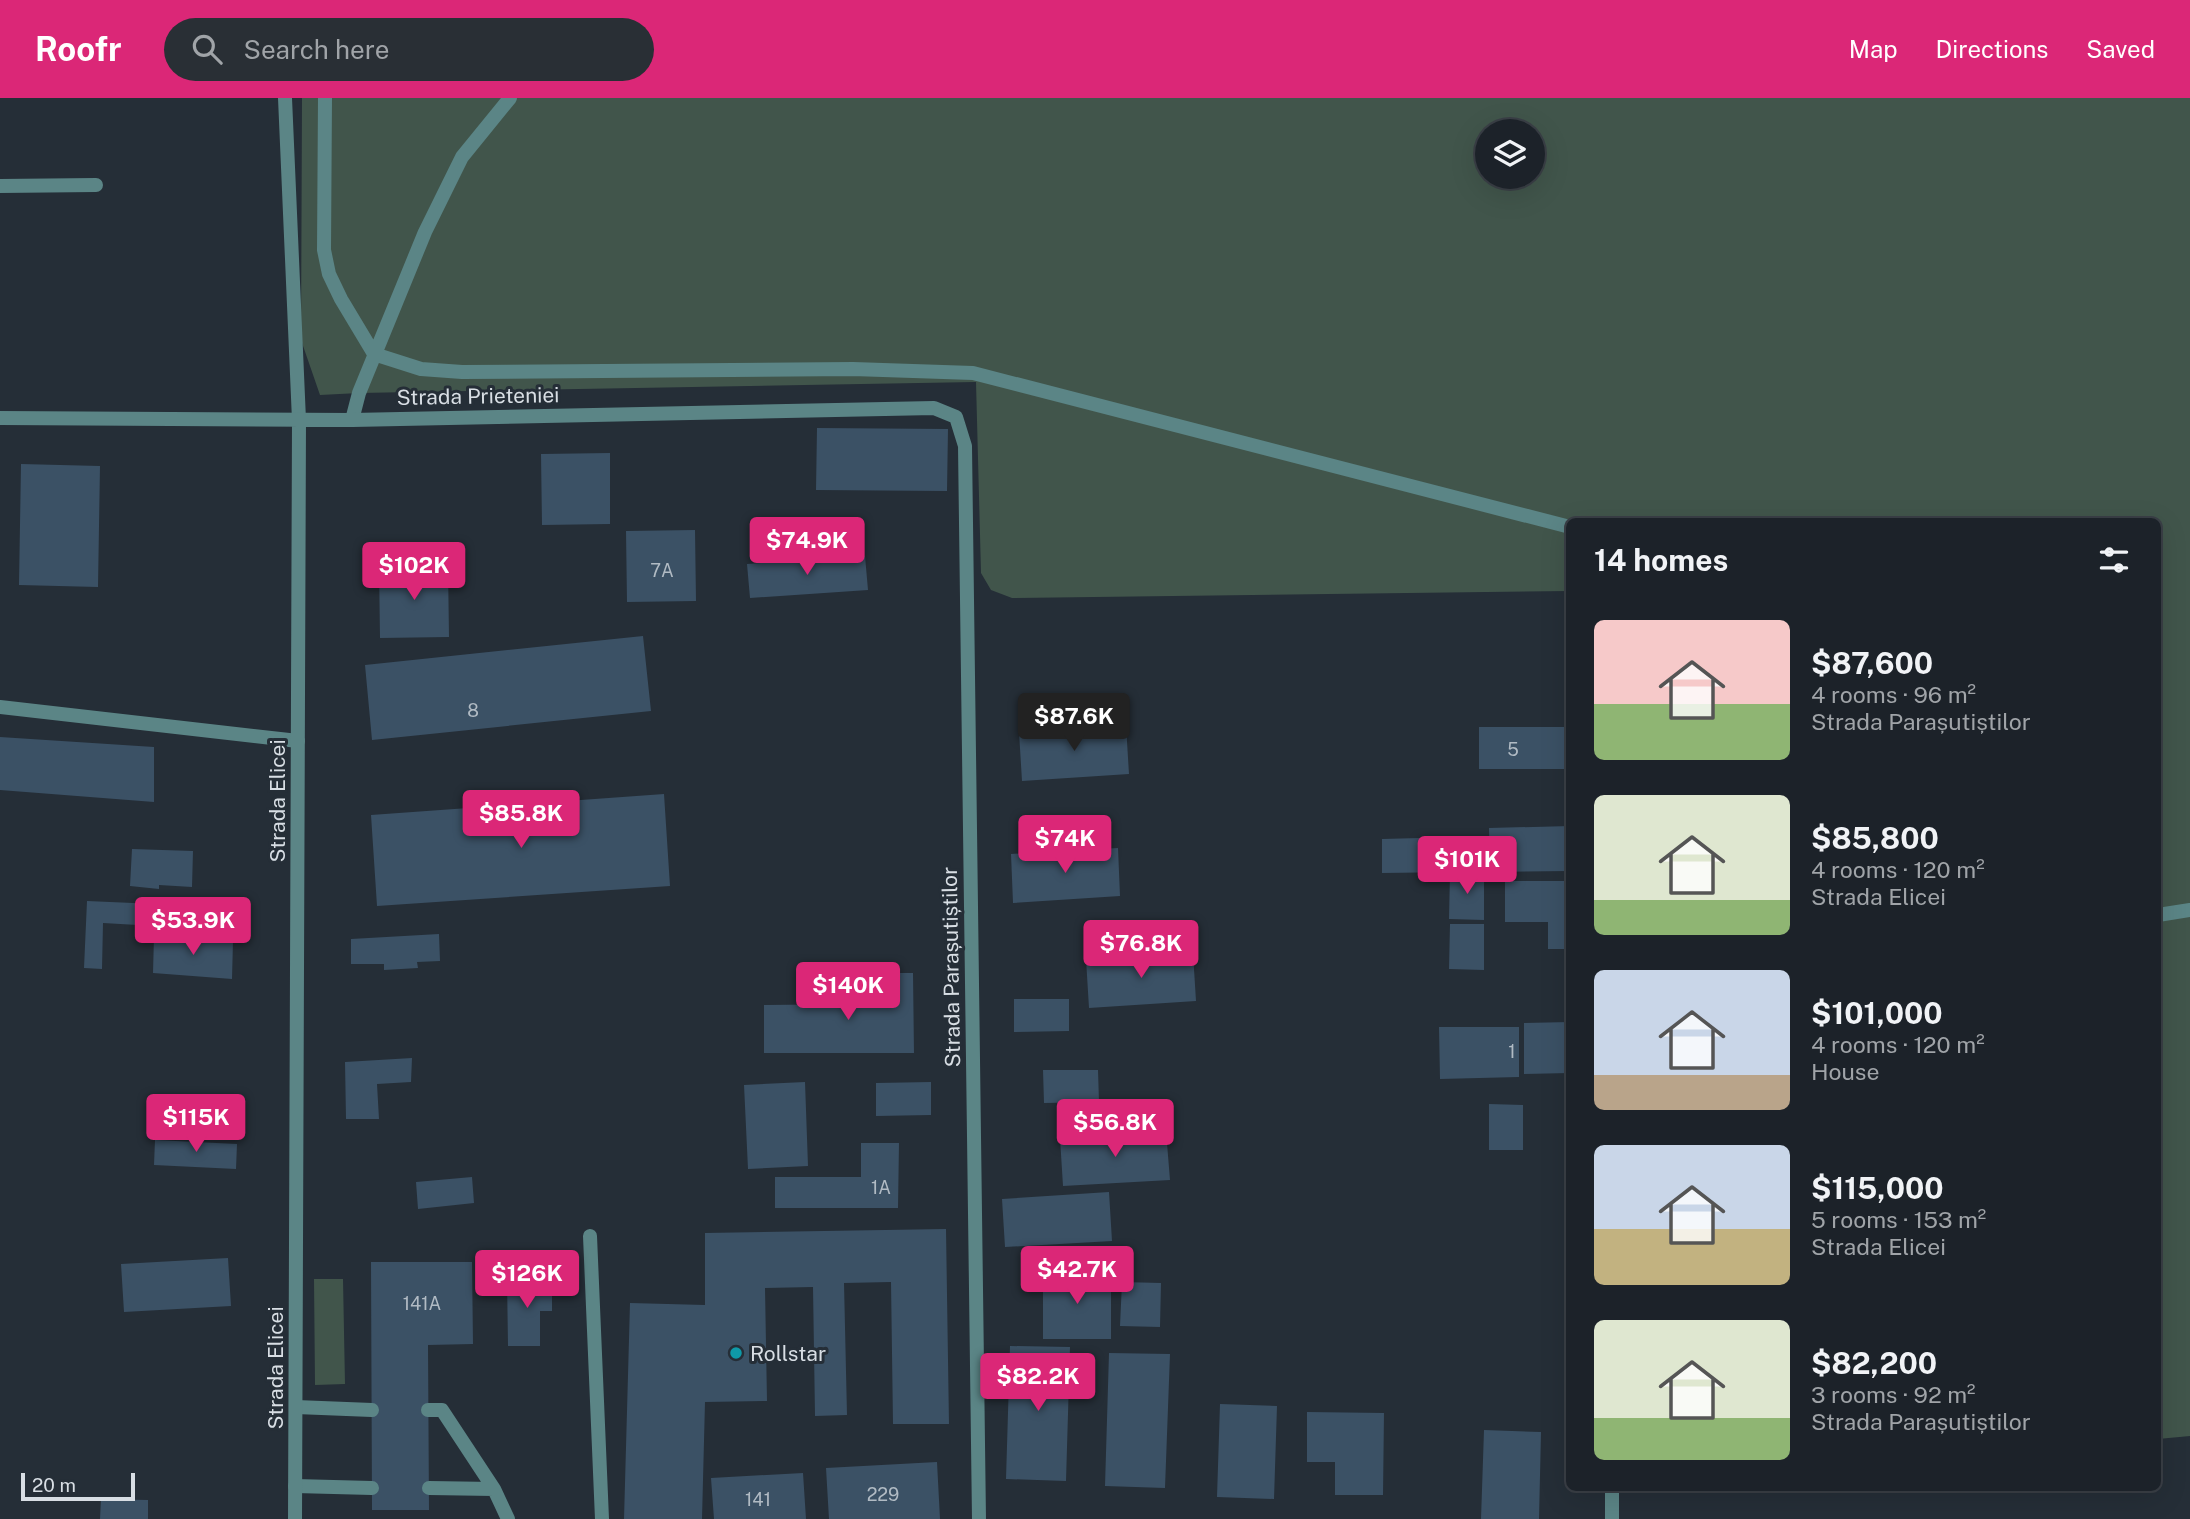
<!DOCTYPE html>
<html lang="en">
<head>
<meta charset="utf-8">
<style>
  :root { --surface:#1c2229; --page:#292f35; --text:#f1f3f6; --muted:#a0a4a8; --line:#3a3f46; --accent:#db2777 }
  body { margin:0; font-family:"Public Sans",sans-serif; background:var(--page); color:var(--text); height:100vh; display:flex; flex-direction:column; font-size:26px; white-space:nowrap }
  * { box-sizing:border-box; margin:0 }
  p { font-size:23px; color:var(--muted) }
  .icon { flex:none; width:38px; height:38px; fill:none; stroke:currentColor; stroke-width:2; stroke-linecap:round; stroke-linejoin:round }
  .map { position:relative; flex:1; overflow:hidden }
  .details { position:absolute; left:1566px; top:420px; width:595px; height:973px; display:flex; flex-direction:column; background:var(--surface); border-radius:10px; box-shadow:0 7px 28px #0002,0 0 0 2px var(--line) }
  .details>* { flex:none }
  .buttons { position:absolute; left:1475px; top:21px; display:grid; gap:14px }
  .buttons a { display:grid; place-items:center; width:70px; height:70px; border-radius:50%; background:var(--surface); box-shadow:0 7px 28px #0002,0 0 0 2px var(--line); font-size:35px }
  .scale { position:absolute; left:21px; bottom:18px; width:114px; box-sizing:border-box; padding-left:7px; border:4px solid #d8dee4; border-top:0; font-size:19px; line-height:24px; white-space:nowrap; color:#d8dee4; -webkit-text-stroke:5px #252e37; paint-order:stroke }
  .price { position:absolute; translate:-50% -60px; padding:0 16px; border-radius:7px; background:var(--accent); color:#fff; font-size:23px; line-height:46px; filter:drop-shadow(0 2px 4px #0008) }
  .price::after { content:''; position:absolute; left:50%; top:42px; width:21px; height:16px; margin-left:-10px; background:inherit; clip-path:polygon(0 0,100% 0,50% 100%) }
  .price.on { background:#222; color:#fff }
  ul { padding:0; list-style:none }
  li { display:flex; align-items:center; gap:21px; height:175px; padding:0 28px }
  li span { display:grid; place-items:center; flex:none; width:196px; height:140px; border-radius:10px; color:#555 }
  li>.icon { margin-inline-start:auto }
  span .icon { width:84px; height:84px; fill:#fffc; stroke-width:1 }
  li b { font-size:30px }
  h2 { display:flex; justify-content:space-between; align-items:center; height:84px; padding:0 28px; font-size:30px }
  header { display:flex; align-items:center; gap:42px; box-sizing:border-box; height:98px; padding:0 35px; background:var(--accent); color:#fff }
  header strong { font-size:33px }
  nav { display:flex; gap:38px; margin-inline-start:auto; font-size:24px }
  .search { width:490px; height:63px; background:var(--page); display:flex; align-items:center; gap:18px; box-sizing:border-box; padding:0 24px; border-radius:38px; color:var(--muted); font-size:26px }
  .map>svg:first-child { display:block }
</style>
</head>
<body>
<header>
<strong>Roofr</strong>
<div class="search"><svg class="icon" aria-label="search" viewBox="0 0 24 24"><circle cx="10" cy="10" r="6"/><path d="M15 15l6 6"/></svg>Search here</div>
<nav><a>Map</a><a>Directions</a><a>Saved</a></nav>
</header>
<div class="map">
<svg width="2190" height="1421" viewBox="0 0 2190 1421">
  <rect width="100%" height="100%" fill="#252e37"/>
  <path fill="#41554b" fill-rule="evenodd" d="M302 0H2190V1338L2158 1341V424H1570V493L1012 500 991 492 981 475 976 284 359 295 320 297 301 242ZM1488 33H1533V79H1488Z
    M314 1181H343L345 1286 315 1287Z"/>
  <path fill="#3b5165" d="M817 330 948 331 947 393 816 392Z
    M610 355V426L542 427 541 356Z
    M21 366 100 368 98 489 19 487Z
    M695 432 696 503 627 504 626 433Z
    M865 458 868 492 750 500 747 466Z
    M448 468 449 539 380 540 379 469Z
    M643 538 651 613 372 642 365 567Z
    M1126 627 1129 676 1022 683 1019 634Z
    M1479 629H1570V671H1479Z
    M0 639 154 649V704L0 692Z
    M664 696 670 788 377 808 371 717Z
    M1570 728V773L1490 774 1489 730Z
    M1458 739V774L1382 775V741Z
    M1118 750 1120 798 1013 805 1011 756Z
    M132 751 193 753 192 789 159 787V791L130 788Z
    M1450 775H1484V822L1449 821Z
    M1505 783H1570V851H1548V824H1505Z
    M87 803 156 806 155 828 103 825 102 871 84 870Z
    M166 804 190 805 188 831 165 829Z
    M1450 826H1484V872L1449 871Z
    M439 836 440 863 417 864 418 870 384 872V866H351V841Z
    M154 838 233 843 232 881 153 875Z
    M1193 855 1196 903 1089 910 1086 861Z
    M864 875H913L914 955H764V907L864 906Z
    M1014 901H1069V933L1014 934Z
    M1570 924V975L1524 976V925Z
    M1439 929H1519V979L1440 981Z
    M412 960 411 984 377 986 379 1021H346L345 964Z
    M1043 972H1098L1099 1004 1044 1005Z
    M805 984 808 1068 748 1071 744 987Z
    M931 984V1017L876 1018V985Z
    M1489 1006 1523 1007V1052H1489Z
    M1166 1033 1170 1082 1063 1088 1060 1040Z
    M155 1042 237 1046 236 1071 154 1067Z
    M861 1045H899L898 1110H775V1079H861Z
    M472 1079 474 1105 418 1111 416 1084Z
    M1109 1094 1112 1143 1005 1149 1002 1101Z
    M946 1131 949 1326H893L891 1184 844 1185 847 1317 815 1318 813 1189 765 1190 767 1303 705 1304 702 1421H624L630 1205 705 1207V1135Z
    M228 1160 231 1208 124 1214 121 1166Z
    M371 1164H472L473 1246 428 1247 429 1412H372Z
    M1043 1175H1111V1241H1043Z
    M507 1181H552V1213H540V1248H508Z
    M1122 1184 1161 1185 1160 1229 1120 1228Z
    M1010 1248 1070 1249 1066 1383 1006 1381Z
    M1109 1255 1170 1256 1165 1390 1105 1388Z
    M1220 1306 1277 1308 1274 1401 1217 1399Z
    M1307 1314 1384 1315 1383 1397H1335V1364H1307Z
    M1484 1332 1541 1334 1539 1421H1481Z
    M937 1364 940 1421H829L826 1370Z
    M803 1375 806 1421H714L711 1380Z
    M101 1401 148 1402V1421H100Z"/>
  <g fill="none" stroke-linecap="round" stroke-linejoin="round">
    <path stroke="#5b8586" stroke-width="14" d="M285 0 299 322
      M325 0 324 152 329 176 341 201 374 256 421 271 462 274 853 271 973 275 1570 429
      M0 88 96 87
      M352 322 359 295 425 134 462 59 510 0
      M0 609 298 643
      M2158 817 2190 812
      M590 1138 602 1421
      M296 1309 372 1312
      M428 1312H442L494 1391 508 1421
      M295 1388 372 1390
      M429 1390 494 1391"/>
    <path stroke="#5b8586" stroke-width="14" d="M0 320 352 322 934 310 956 319 965 348 979 1421
      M295 1421 299 322
      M1612 1421V1390"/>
  </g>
  <circle fill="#0f9aa8" stroke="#252e37" stroke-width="2.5" cx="736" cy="1255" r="7"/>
  <g text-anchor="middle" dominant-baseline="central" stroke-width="6" stroke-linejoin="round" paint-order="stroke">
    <g font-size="18" fill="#b1bbc4">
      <text x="662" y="472">7A</text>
      <text x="473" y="612">8</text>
      <text x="1513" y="651">5</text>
      <text x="1512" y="953">1</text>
      <text x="881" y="1089">1A</text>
      <text x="422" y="1205">141A</text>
      <text x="883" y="1396">229</text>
      <text x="758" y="1401">141</text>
    </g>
    <g font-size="21" fill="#d8dee4" stroke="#252e37">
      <text transform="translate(478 298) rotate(-1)">Strada Prieteniei</text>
      <text transform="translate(277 703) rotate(-90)">Strada Elicei</text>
      <text transform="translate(951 869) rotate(-91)">Strada Parașutiștilor</text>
      <text transform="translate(275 1270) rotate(-90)">Strada Elicei</text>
    </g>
    <g font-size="21" fill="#d8dee4" stroke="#252e37" text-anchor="start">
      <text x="750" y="1255">Rollstar</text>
    </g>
  </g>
</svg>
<div class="buttons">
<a><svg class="icon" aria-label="layers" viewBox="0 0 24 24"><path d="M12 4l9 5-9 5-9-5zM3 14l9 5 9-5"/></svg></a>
</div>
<div class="scale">20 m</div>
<b class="price" style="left:807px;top:479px">$74.9K</b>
<b class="price" style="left:414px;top:504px">$102K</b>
<b class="price on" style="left:1074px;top:655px">$87.6K</b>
<b class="price" style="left:521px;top:752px">$85.8K</b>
<b class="price" style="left:1065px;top:777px">$74K</b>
<b class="price" style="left:1467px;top:798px">$101K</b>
<b class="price" style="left:193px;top:859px">$53.9K</b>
<b class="price" style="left:1141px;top:882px">$76.8K</b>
<b class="price" style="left:848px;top:924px">$140K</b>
<b class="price" style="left:196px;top:1056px">$115K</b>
<b class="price" style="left:1115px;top:1061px">$56.8K</b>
<b class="price" style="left:1077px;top:1208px">$42.7K</b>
<b class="price" style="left:527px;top:1212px">$126K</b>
<b class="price" style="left:1038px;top:1315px">$82.2K</b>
<section class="details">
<h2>14 homes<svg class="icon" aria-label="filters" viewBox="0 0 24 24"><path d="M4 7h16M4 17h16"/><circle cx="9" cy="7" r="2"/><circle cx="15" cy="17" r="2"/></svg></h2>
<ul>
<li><span style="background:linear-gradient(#f6c9c9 60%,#8fb573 0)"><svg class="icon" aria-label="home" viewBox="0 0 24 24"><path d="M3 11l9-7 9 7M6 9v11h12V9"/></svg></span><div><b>$87,600</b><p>4 rooms · 96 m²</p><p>Strada Parașutiștilor</p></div></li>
<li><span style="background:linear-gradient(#dfe7d0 75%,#8fb573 0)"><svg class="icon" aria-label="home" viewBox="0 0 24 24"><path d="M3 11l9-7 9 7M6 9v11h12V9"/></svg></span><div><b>$85,800</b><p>4 rooms · 120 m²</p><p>Strada Elicei</p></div></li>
<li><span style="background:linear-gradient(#c9d6e8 75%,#b9a48a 0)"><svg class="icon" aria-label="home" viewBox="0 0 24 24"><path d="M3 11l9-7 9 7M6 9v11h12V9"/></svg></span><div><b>$101,000</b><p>4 rooms · 120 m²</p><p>House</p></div></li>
<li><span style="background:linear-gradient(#c9d6e8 60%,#c2b280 0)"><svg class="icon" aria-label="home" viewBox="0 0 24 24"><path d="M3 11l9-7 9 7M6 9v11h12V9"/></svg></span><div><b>$115,000</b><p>5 rooms · 153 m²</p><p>Strada Elicei</p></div></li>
<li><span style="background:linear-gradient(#dfe7d0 70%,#8fb573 0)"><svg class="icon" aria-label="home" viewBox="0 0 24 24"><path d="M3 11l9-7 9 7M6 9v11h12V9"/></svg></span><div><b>$82,200</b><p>3 rooms · 92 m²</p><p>Strada Parașutiștilor</p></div></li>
</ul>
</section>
</div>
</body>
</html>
